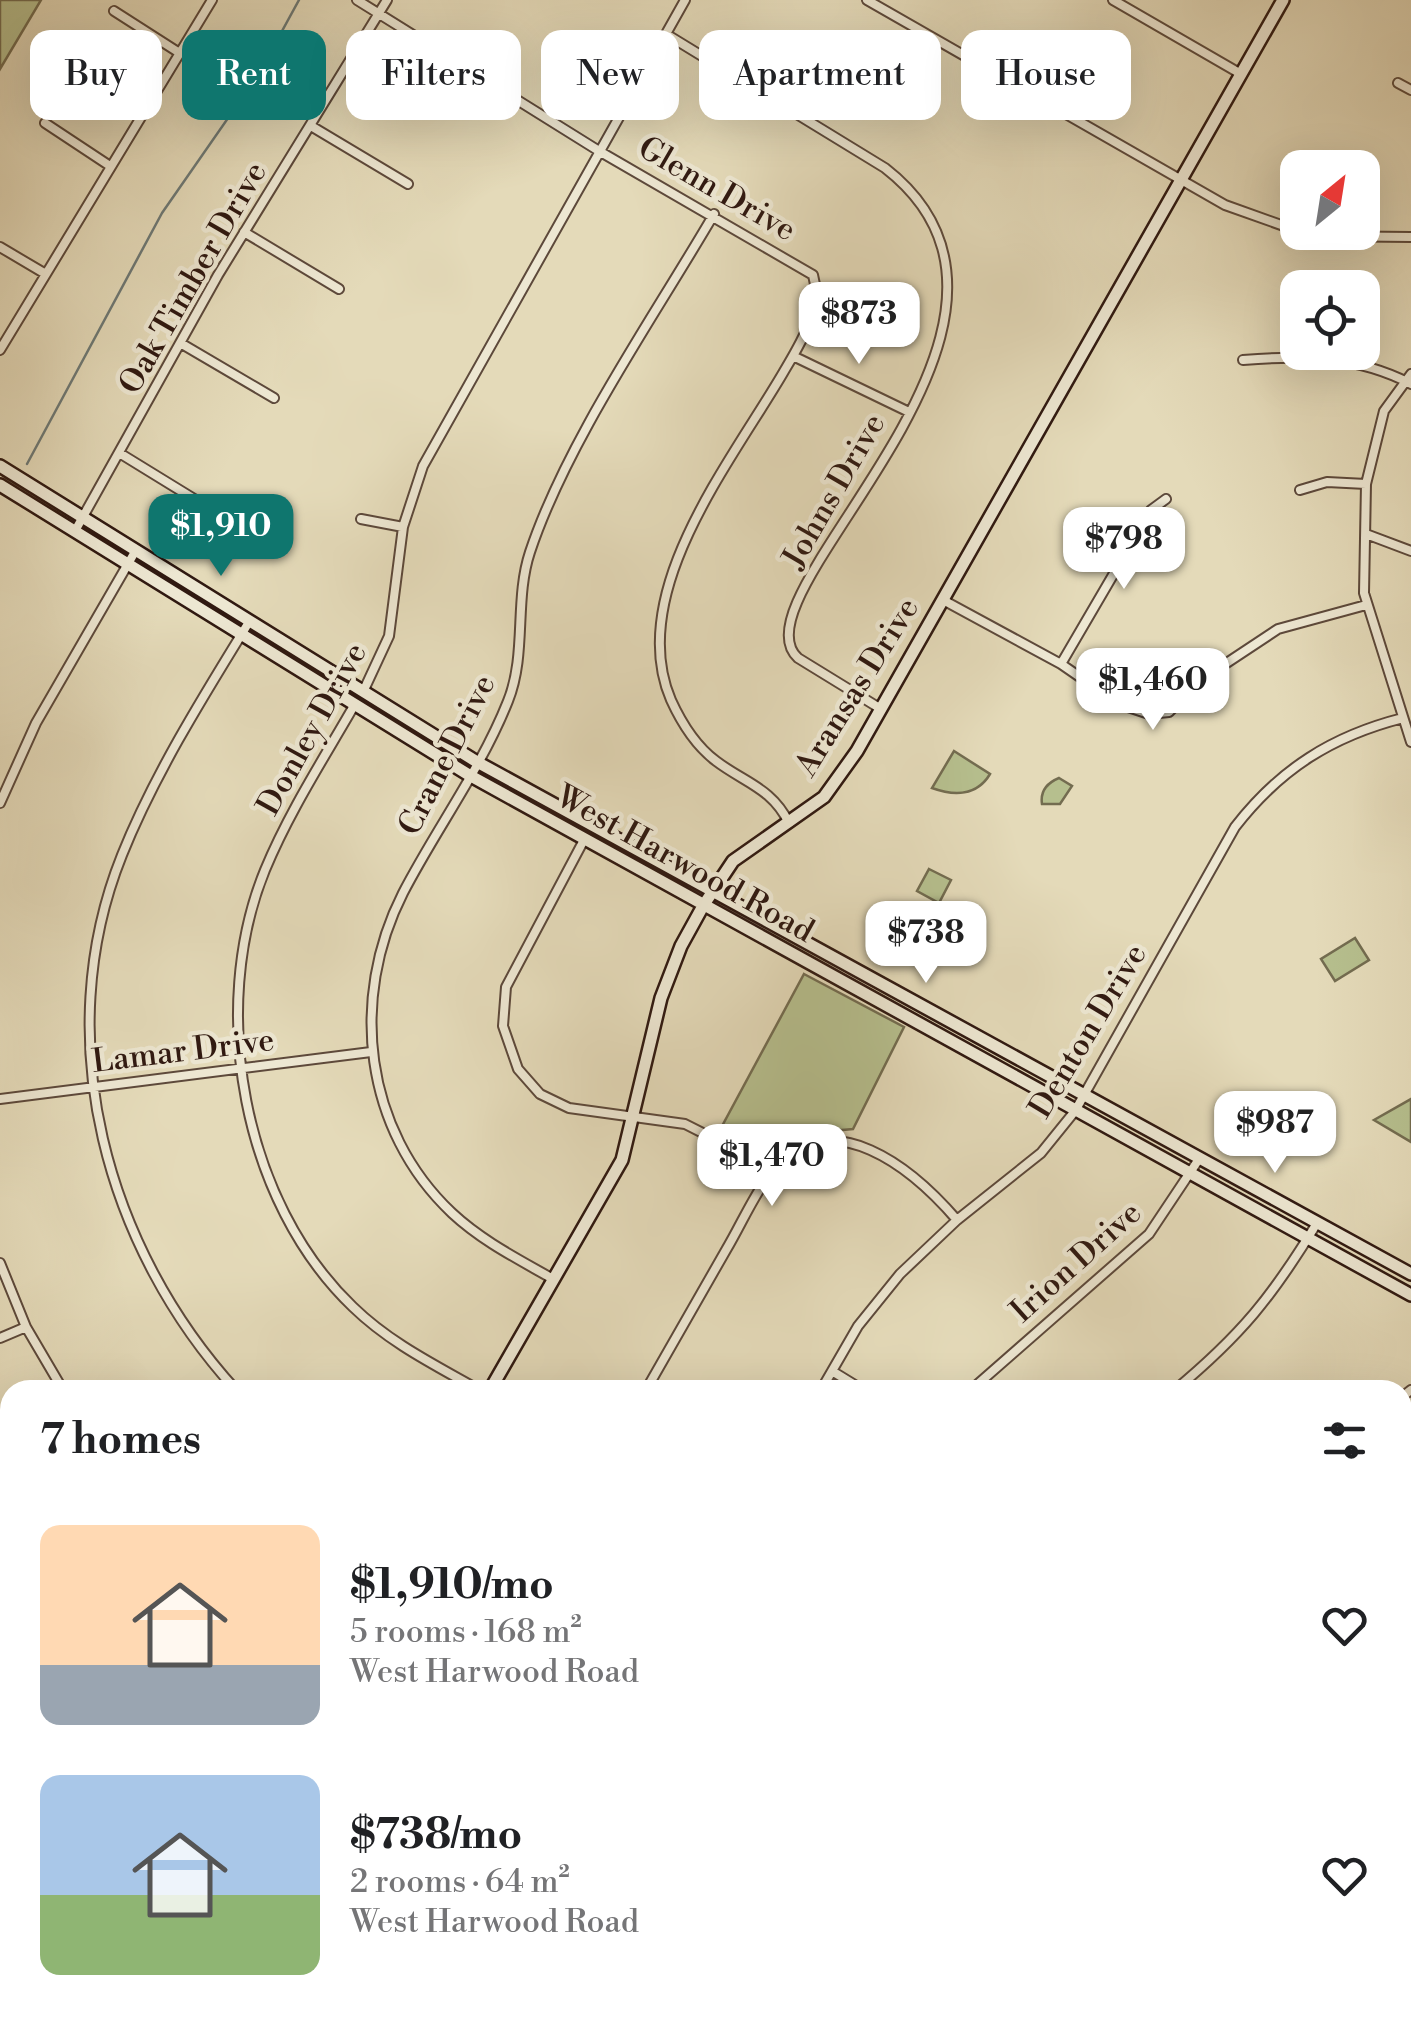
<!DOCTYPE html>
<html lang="en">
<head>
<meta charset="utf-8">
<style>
  :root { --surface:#fff; --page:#f6f6f6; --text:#202124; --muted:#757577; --accent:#0f766e }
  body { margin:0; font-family:"Libre Bodoni",serif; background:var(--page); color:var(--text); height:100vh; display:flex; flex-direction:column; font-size:38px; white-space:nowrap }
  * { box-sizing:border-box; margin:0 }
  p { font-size:32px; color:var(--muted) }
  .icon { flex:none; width:55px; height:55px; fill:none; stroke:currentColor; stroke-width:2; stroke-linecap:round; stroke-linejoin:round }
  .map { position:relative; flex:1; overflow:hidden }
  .side { position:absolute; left:0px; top:1380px; width:1412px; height:642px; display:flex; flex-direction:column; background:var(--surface); border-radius:30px 30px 0 0; box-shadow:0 10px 40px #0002 }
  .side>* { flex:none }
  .top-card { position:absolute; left:30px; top:30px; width:1352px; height:90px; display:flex; gap:20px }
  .needle { width:65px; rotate:30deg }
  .controls { position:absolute; left:1280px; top:150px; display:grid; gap:20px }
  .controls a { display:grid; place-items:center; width:100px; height:100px; border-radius:20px; background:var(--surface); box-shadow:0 10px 40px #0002; font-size:50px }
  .price { position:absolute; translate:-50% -85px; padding:0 22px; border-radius:20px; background:#fff; color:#222; font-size:32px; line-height:65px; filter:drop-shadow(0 2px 5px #0008) }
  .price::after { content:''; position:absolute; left:50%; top:60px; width:30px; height:22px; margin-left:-15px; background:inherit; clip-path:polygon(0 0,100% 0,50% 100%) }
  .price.selected { background:var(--accent); color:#fff }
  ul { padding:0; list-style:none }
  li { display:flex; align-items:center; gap:30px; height:250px; padding:0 40px }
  li span { display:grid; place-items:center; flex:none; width:280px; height:200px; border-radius:20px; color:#555 }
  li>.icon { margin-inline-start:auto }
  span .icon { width:120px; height:120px; fill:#fffc; stroke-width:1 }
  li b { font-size:42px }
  h2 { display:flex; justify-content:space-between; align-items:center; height:120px; padding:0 40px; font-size:42px }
  .tag { padding:0 35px; border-radius:20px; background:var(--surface); box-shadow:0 10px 40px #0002; font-size:35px; line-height:90px }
  .tag.selected { background:var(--accent); color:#fff }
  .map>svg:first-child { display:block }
</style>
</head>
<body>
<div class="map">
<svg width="1411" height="2022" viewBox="0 0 1411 2022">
  <rect width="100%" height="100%" fill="#e4dab9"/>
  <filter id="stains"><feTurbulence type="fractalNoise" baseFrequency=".002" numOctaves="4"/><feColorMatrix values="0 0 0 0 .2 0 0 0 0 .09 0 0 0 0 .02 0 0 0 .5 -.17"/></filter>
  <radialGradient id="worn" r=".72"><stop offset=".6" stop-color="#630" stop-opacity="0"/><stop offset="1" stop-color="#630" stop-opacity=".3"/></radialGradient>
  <path fill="#b6bf8e" stroke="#736c50" stroke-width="2.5" d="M0 0H41L0 69Z
    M954 751 990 774C977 796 954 796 932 788Z
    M1059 778 1072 786 1060 804H1042C1040 791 1047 783 1059 778Z
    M929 869 951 880 939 903 917 891Z
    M1355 938 1369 960 1335 981 1321 959Z
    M804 974 904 1027 853 1129 798 1134 764 1153 721 1128Z
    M1411 1099V1142L1374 1120Z
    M763 2013 779 2022H502L496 2013Z"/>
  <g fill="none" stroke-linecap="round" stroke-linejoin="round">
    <path stroke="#6e7975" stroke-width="2.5" d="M27 464 162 213 258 75 299 0
      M697 2012 704 2022"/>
    <defs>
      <path id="street" d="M357 0 599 151 813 275C823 309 800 344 783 373 731 462 625 593 671 700 681 722 696 746 716 761 745 783 772 788 789 823
        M867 0 1225 205 1312 236 1411 237
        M1113 0 1241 74
        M114 11 178 52
        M666 34 885 168C1087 325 727 594 798 658L881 709
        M1398 83 1411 90
        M45 123 110 166
        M311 126 408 184
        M244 232 339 289
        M0 247 44 273
        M182 344 274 398
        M0 350 212 0
        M793 356 909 412
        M1243 360C1302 355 1358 356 1411 384
        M1411 374 1384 411 1366 484 1364 593 1411 742
        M121 454 204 505
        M1300 490 1327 482 1366 484
        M361 519 403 527
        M75 531 218 275 387 0
        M1366 534 1411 551
        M943 600 1061 664 1119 704 1149 714 1169 712 1201 680 1278 629 1366 605
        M1061 664 1151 510 1166 499
        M363 692 389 636 403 527 423 466 685 0
        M355 704C324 758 289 812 265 870 208 1009 243 1202 353 1307 390 1343 435 1365 479 1390
        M0 803 36 723 136 550
        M585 838 506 987 503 1026 518 1069 540 1094 569 1108 685 1124 774 1169
        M0 1099 371 1052
        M0 1263 26 1327 63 1390
        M553 1279C518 1259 482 1241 452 1213 364 1130 349 999 403 893 436 829 481 769 508 701 527 654 514 600 530 552 567 441 654 317 714 214
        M0 1338 26 1327
        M832 1371 863 1390
        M236 1390C107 1249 48 1039 122 855 154 775 204 695 249 622
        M646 1390C673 1343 699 1297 726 1250 741 1225 754 1194 772 1171 831 1100 914 1170 957 1220
        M821 1390 858 1326 900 1274 957 1220 1041 1153 1075 1111 1235 827C1280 769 1332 736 1403 718
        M971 1390 1149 1234 1199 1159
        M1175 1390C1241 1335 1272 1297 1317 1223
        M1402 1397 1411 1390
        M1402 1444 1411 1450
        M0 1592 10 1575
        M1402 1602 1411 1607
        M1402 1758 1411 1763
        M0 1763 10 1769
        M894 2012 910 2022
        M1310 2012 1327 2022
        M0 2015 10 2006
        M200 2022 211 2012
        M411 2022 423 2012
        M981 2022 982 2012"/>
      <path id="secondary" d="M0 466 477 762 1411 1274
        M0 485 469 775 1411 1295
        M490 1390 622 1160 661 998 681 946 703 906 733 861 824 797 857 751 1283 0
        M0 1554 10 1561
        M0 1837 10 1829
        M1402 1894 1411 1880
        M1402 1930 1411 1916
        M478 2012 484 2022
        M1328 2022 1334 2012
        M1348 2022 1354 2012"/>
    </defs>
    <use href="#street" stroke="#5d493b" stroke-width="12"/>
    <use href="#secondary" stroke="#301911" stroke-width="16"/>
    <use href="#street" stroke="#ede7d2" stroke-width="8"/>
    <use href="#secondary" stroke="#ede7d2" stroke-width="11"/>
  </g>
  <g text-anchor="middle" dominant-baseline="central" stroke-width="9" stroke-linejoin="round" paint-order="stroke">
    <g font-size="32" fill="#301911" stroke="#ede7d2">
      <text transform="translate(717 189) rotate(30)">Glenn Drive</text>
      <text transform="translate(193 278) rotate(-60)">Oak Timber Drive</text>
      <text transform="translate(834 491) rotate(-60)">Johns Drive</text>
      <text transform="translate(857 687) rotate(-58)">Aransas Drive</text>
      <text transform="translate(312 729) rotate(-61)">Donley Drive</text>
      <text transform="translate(447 755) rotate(-63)">Crane Drive</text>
      <text transform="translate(685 864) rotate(29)">West Harwood Road</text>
      <text transform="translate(1088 1031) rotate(-59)">Denton Drive</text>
      <text transform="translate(183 1051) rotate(-7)">Lamar Drive</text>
      <text transform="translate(1076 1262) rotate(-42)">Irion Drive</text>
    </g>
  </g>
  <rect width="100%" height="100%" filter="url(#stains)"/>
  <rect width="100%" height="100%" fill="url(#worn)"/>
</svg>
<div class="controls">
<a><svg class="needle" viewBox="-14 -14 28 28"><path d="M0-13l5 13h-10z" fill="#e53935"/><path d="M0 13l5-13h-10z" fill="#757577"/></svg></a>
<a><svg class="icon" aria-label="locate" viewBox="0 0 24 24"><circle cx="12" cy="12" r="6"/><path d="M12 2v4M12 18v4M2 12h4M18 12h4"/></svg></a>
</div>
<b class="price" style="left:859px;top:367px">$873</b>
<b class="price selected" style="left:221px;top:579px">$1,910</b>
<b class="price" style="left:1124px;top:592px">$798</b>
<b class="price" style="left:1153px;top:733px">$1,460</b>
<b class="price" style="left:926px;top:986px">$738</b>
<b class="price" style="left:1275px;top:1176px">$987</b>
<b class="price" style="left:772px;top:1209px">$1,470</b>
<div class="top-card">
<a class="tag">Buy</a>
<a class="tag selected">Rent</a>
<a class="tag">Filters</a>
<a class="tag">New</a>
<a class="tag">Apartment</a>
<a class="tag">House</a>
</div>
<section class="side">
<h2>7 homes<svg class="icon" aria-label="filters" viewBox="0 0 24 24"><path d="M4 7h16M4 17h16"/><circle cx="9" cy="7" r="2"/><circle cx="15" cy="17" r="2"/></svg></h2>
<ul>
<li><span style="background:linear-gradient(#ffd9b3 70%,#9aa5b1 0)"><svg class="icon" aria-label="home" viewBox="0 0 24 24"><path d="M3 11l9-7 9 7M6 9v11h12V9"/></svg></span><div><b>$1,910/mo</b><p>5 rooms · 168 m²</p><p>West Harwood Road</p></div><svg class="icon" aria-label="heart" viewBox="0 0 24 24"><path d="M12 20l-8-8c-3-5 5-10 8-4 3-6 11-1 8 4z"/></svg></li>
<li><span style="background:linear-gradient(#a9c7e8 60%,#8fb573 0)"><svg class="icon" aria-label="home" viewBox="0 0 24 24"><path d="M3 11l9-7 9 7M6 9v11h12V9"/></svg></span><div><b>$738/mo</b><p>2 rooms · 64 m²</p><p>West Harwood Road</p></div><svg class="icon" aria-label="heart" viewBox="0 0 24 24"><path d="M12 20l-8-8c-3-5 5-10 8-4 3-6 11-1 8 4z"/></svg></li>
</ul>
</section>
</div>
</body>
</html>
